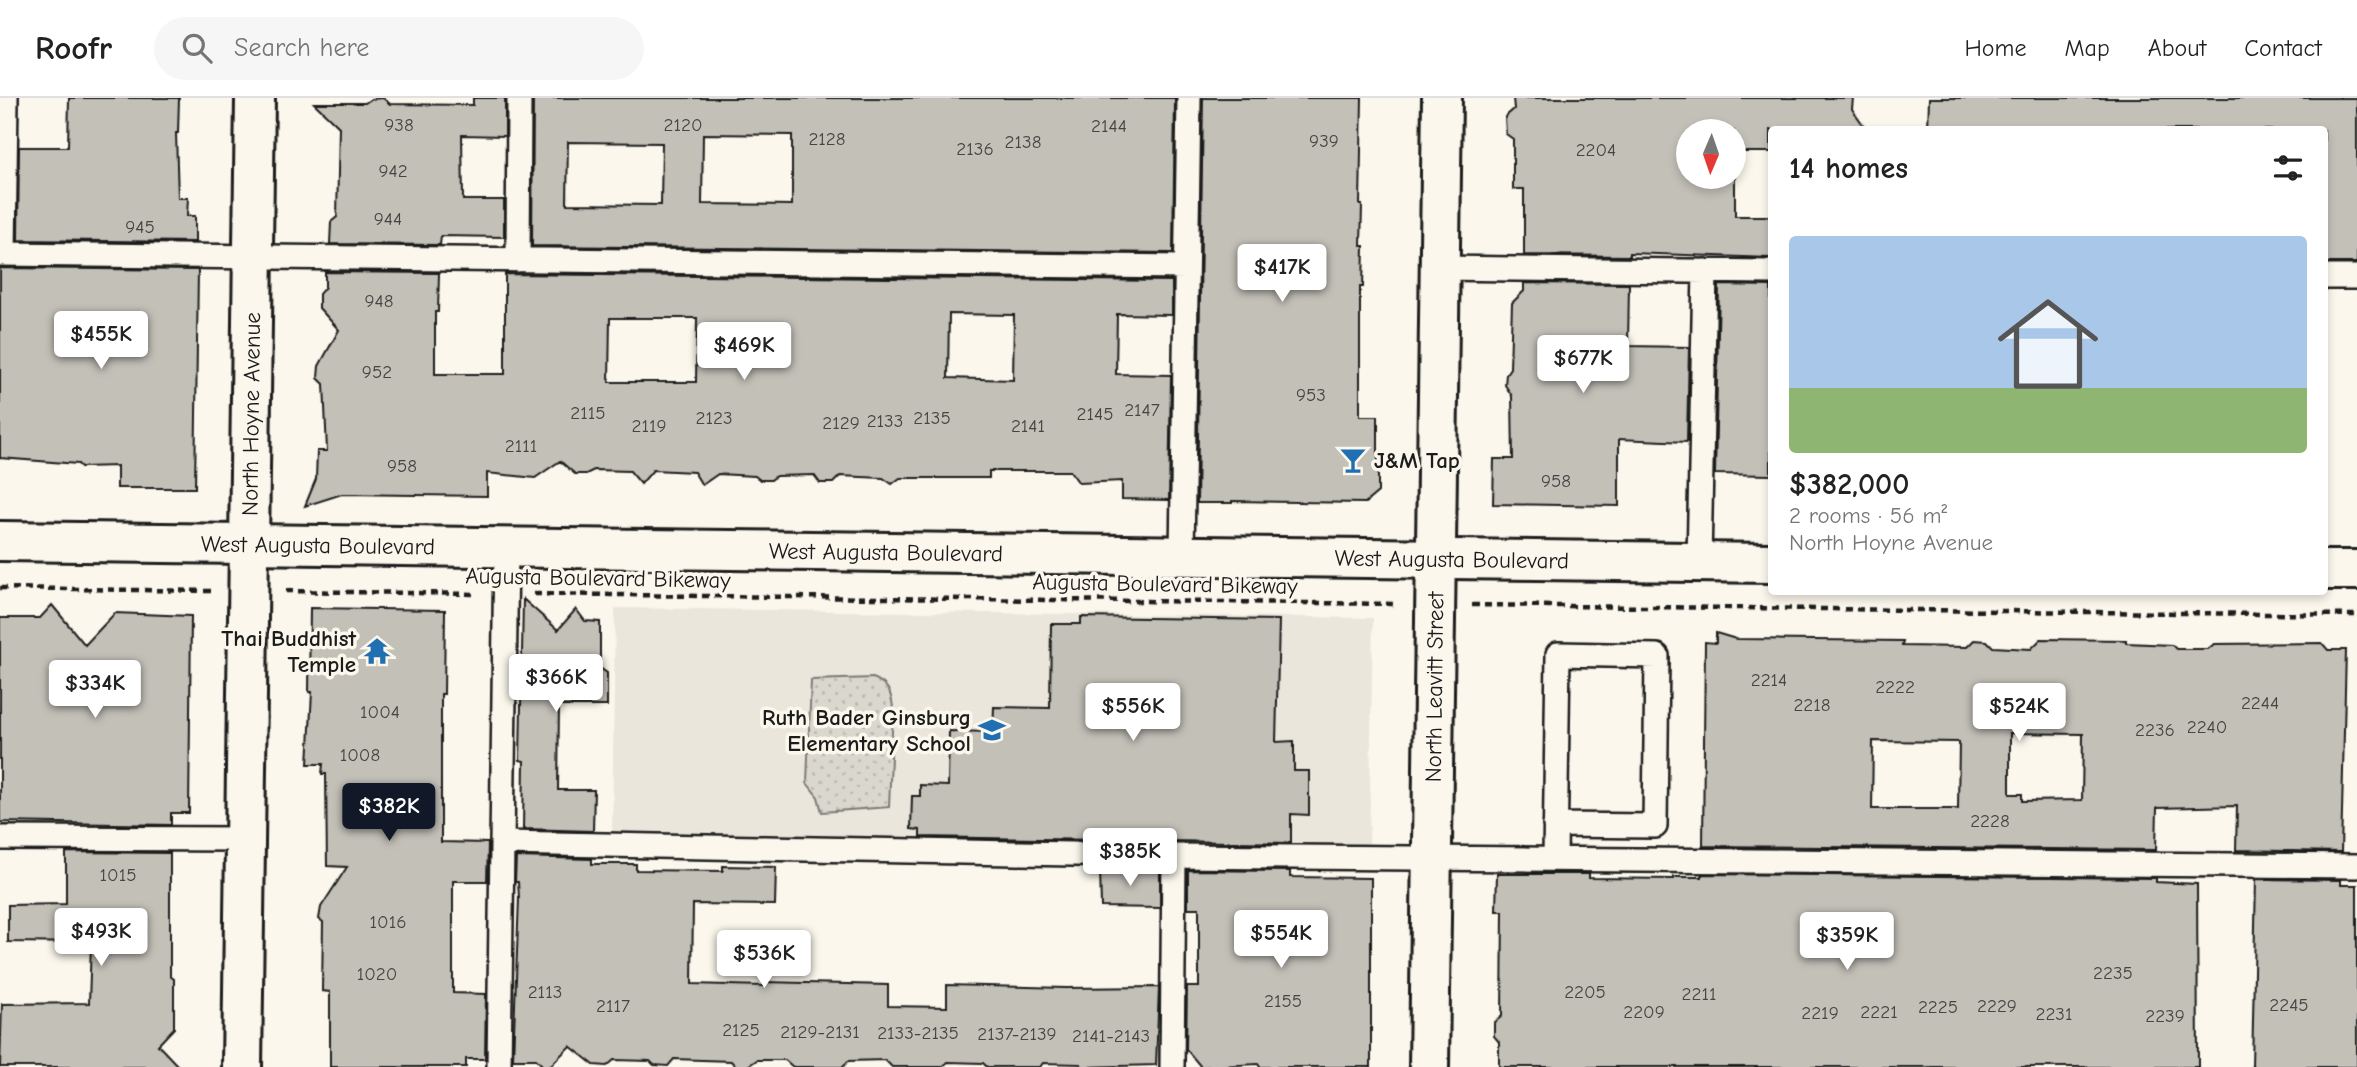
<!DOCTYPE html>
<html lang="en">
<head>
<meta charset="utf-8">
<style>
  :root { --surface:#fff; --page:#f6f6f6; --text:#222; --muted:#767676; --line:#e0e0e0; --accent:#111827 }
  body { margin:0; font-family:"Comic Neue",sans-serif; background:var(--page); color:var(--text); height:100vh; display:flex; flex-direction:column; font-size:26px; white-space:nowrap }
  * { box-sizing:border-box; margin:0 }
  p { font-size:23px; color:var(--muted) }
  .icon { flex:none; width:38px; height:38px; fill:none; stroke:currentColor; stroke-width:2; stroke-linecap:round; stroke-linejoin:round }
  .map { position:relative; flex:1; overflow:hidden }
  .details { position:absolute; left:1768px; top:28px; width:560px; height:469px; display:flex; flex-direction:column; background:var(--surface); border-radius:7px; box-shadow:0 4px 10px #0003 }
  .details>* { flex:none }
  .needle { width:46px; rotate:182deg }
  .buttons { position:absolute; left:1676px; top:21px; display:grid; gap:14px }
  .buttons a { display:grid; place-items:center; width:70px; height:70px; border-radius:50%; background:var(--surface); box-shadow:0 4px 10px #0003; font-size:35px }
  .price { position:absolute; translate:-50% -60px; padding:0 16px; border-radius:7px; background:#fff; color:#222; font-size:23px; line-height:46px; filter:drop-shadow(0 2px 4px #0008) }
  .price::after { content:''; position:absolute; left:50%; top:42px; width:21px; height:16px; margin-left:-10px; background:inherit; clip-path:polygon(0 0,100% 0,50% 100%) }
  .price.active { background:var(--accent); color:#fff }
  ul { padding:0; list-style:none }
  li { display:grid; align-content:center; gap:14px; height:371px; padding:0 21px }
  li span { display:grid; place-items:center; height:217px; border-radius:7px; color:#555 }
  li>.icon { margin-inline-start:auto }
  span .icon { width:126px; height:126px; fill:#fffc; stroke-width:1 }
  li b { font-size:30px }
  h2 { display:flex; justify-content:space-between; align-items:center; height:84px; padding:0 21px; font-size:30px }
  header { display:flex; align-items:center; gap:42px; box-sizing:border-box; height:98px; padding:0 35px; background:var(--surface); border-bottom:2px solid var(--line) }
  header strong { font-size:33px }
  nav { display:flex; gap:38px; margin-inline-start:auto; font-size:24px }
  .search { width:490px; height:63px; background:var(--page); display:flex; align-items:center; gap:18px; box-sizing:border-box; padding:0 24px; border-radius:38px; color:var(--muted); font-size:26px }
  .map>svg:first-child { display:block }
</style>
</head>
<body>
<header>
<strong>Roofr</strong>
<div class="search"><svg class="icon" aria-label="search" viewBox="0 0 24 24"><circle cx="10" cy="10" r="6"/><path d="M15 15l6 6"/></svg>Search here</div>
<nav><a>Home</a><a>Map</a><a>About</a><a>Contact</a></nav>
</header>
<div class="map">
<svg width="2357" height="969" viewBox="0 0 2357 969">
  <defs>
    <pattern id="park-dots" width="8" height="8" patternUnits="userSpaceOnUse" patternTransform="scale(1.75)"><rect width="8" height="8" fill="#dad7ce"/><path d="M2 2h.1M6 6h.1" fill="none" stroke="#bab8b0" stroke-width="1.8" stroke-linecap="round"/></pattern>
  </defs>
  <rect width="100%" height="100%" fill="#fbf7ec"/>
  <filter id="ink" filterUnits="userSpaceOnUse"><feTurbulence type="fractalNoise" baseFrequency=".0143" numOctaves="2"/><feDisplacementMap in="SourceGraphic" scale="14" xChannelSelector="R" yChannelSelector="G"/><feConvolveMatrix kernelMatrix="1 2 1 2 8 2 1 2 1" color-interpolation-filters="sRGB"/></filter>
  <g filter="url(#ink)">
    <path fill="#eae6dc" d="M615 510 1373 520 1369 754 612 743Z"/>
    <path fill="url(#park-dots)" stroke="#7b7a75" stroke-width="2" d="M873 580C888 586 891 594 893 609L889 709 822 714 818 699 807 685 811 582Z"/>
    <path fill="#c3c0b8" stroke="#1c1c1c" stroke-width="2" fill-rule="evenodd" d="M69 0H179L178 35H176L178 100H188L187 118H195V144L18 142 19 49H68Z
      M383 0 390 6 473 7V0H505V38L462 37 463 102H504V139L441 138 440 147 330 146 331 124 337 119 339 29 314 5H365L371 1Z
      M533 0H1175L1173 155 532 148ZM703 36 792 37V107L702 106ZM568 44 662 45 661 107 567 106Z
      M1203 0H1362L1360 107H1362L1361 148H1364L1363 189H1360V318H1378V394L1365 405 1232 403V405H1197Z
      M1513 0H1853L1852 11 1867 32H1771V54H1735V118H1771V160L1630 155V158L1524 157V91H1513V41L1506 36 1505 19 1514 11ZM1689 33H1734V79H1689Z
      M1929 0H2357V165H2324V32H1928Z
      M0 170 198 172 195 390H117V368L81 369 78 366 0 360Z
      M325 174 439 175 438 214H435V276H505V176L1172 183V217L1117 216 1116 276 1171 277 1169 402 1122 401V383L1079 385 1070 373H989V380H900L892 386 883 380 840 378 833 385H820L814 377 776 378 771 382H760L755 378 718 376 702 387 694 374 653 372 641 386 630 373 594 372 586 376H575L560 363 535 380 487 375V398L342 396 305 408 316 381 317 353H327L324 286 318 280 319 268 339 232 319 210V196L325 189ZM949 216 1014 217 1013 282 948 280ZM610 220H697L696 284H609Z
      M1524 185 1629 186 1628 248 1689 249 1687 344 1619 341V408L1493 406 1494 361H1513L1512 298 1505 287 1506 276 1510 270 1512 205 1524 193Z
      M1719 187 1771 188V377L1715 376Z
      M523 501 558 532 576 511 585 523 600 524V570L607 575V608H559L558 692H594L593 733 523 731 524 663 520 662Z
      M52 507 85 547 115 515 191 518 189 715H171V727L0 724V520H40Z
      M310 510 445 512 444 596H441V744L488 745 487 783H453V895L486 896 485 961H466V969H330V894L322 893 323 824 319 821 321 809 347 769 327 768 326 676H322L323 666H308L312 594H309Z
      M1081 519 1279 522 1276 644 1294 643V673H1309V717L1291 716V745L920 739V732L911 731 912 698H920V687L948 688 949 633 993 634 994 609 1050 610 1051 526H1081Z
      M1716 535 1736 541 1903 543 1902 548 1967 549 1974 542 1987 543 1993 549 2031 551 2041 541 2126 542V545L2172 547 2176 551H2208L2214 546 2322 545 2328 552H2346L2341 754 2236 752 2237 708 2157 710 2156 752 1703 748 1705 544 1716 545ZM2010 635 2083 636 2082 702 2022 703V696H2010ZM1873 643 1959 644 1958 711H1872Z
      M66 754 170 755V878L174 881V930L158 947 179 969H0L2 906 89 905 91 845 8 844V807L66 806Z
      M516 759 592 761V766H636V772L723 773V768L776 769 775 807 693 806 692 886 765 888V884L888 887V908L947 909V887L1066 890 1159 889 1156 967 1083 969 1080 966 1043 965 1040 969H987L983 965 948 964 942 969H892L885 962 848 963 843 969H793L785 962H757L746 969H736L731 963 674 961 668 968 654 967 650 963 614 962 607 968 594 967 570 948 549 969H544L536 961H513L519 800 518 784H515Z
      M1100 771 1160 772V810L1101 809Z
      M1188 772 1290 773V779L1371 780V969H1260L1258 966 1201 969 1186 951 1187 889H1199V810H1188Z
      M1497 776H1589V780L1674 781V779H1702V776L2156 780V784L2197 786 2198 969H1499V944L1494 938V925L1502 918 1503 813H1496Z
      M2256 781 2341 782V787H2357V969H2252Z"/>
    <g fill="none" stroke-linecap="round" stroke-linejoin="round">
      <defs>
        <path id="service" d="M0 156 1186 169
          M4 156 6 0
          M518 162 519 0
          M1440 170 1771 174
          M2324 179H2357
          M1182 457 1189 0
          M1699 464 1705 173
          M0 740 245 741
          M502 745 1174 758 2357 768
          M1555 760 1558 556 1657 558 1655 728 1555 727
          M499 969 506 449
          M1172 969 1174 758"/>
        <g id="minor">
          <path id="s1" d="M242 969 255 0"/>
          <path id="s2" d="M1429 969 1442 0"/>
        </g>
        <g id="tertiary">
          <path id="s3" d="M0 443 1771 465"/>
          <path d="M2324 472H2357"/>
        </g>
      </defs>
      <use href="#service" stroke="#1c1c1c" stroke-width="28"/>
      <use href="#minor" stroke="#1c1c1c" stroke-width="44"/>
      <use href="#tertiary" stroke="#1c1c1c" stroke-width="44"/>
      <path stroke="#1c1c1c" stroke-width="4.5" stroke-dasharray="7 5" stroke-linecap="butt" d="M0 490 211 493
        M286 493 477 496
        M534 496 1397 506
        M1472 507 2357 517"/>
      <use href="#service" stroke="#fbf7ec" stroke-width="23"/>
      <use href="#minor" stroke="#fbf7ec" stroke-width="38"/>
      <use href="#tertiary" stroke="#fbf7ec" stroke-width="38"/>
    </g>
  </g>
  <defs>
    <symbol id="bar-bare" viewBox="-9 -9 18 18"><path d="M-6-5H6L.8 .8V4.5H3.5V6h-7V4.5H-.8V.8Z" fill="#1f6fb2" stroke="#fbf7ec" stroke-width="2.5" paint-order="stroke"/></symbol>
    <symbol id="temple-bare" viewBox="-9 -9 18 18"><path d="M0-6L5-2H3V0L6.5 2.5H4V6H1.5V3h-3V6H-4V2.5H-6.5L-3 0V-2H-5Z" fill="#1f6fb2" stroke="#fbf7ec" stroke-width="2.5" paint-order="stroke"/></symbol>
    <symbol id="school-bare" viewBox="-9 -9 18 18"><path d="M0-5L7-2L0 1L-7-2ZM-4 1L0 2.5L4 1V4Q0 6-4 4Z" fill="#1f6fb2" stroke="#fbf7ec" stroke-width="2.5" paint-order="stroke"/></symbol>
  </defs>
  <g fill-rule="evenodd">
    <use href="#bar-bare" x="1334" y="343" width="38" height="38"/>
    <use href="#temple-bare" x="358" y="534" width="38" height="38"/>
    <use href="#school-bare" x="973" y="613" width="38" height="38"/>
  </g>
  <g text-anchor="middle" dominant-baseline="central" stroke-width="7" stroke-linejoin="round" paint-order="stroke">
    <g font-size="19" fill="#464543">
      <text x="399" y="27">938</text>
      <text x="683" y="27">2120</text>
      <text x="1109" y="28">2144</text>
      <text x="827" y="41">2128</text>
      <text x="1324" y="43">939</text>
      <text x="1023" y="44">2138</text>
      <text x="975" y="51">2136</text>
      <text x="1596" y="52">2204</text>
      <text x="393" y="73">942</text>
      <text x="388" y="121">944</text>
      <text x="140" y="129">945</text>
      <text x="379" y="203">948</text>
      <text x="377" y="274">952</text>
      <text x="1311" y="297">953</text>
      <text x="1142" y="312">2147</text>
      <text x="588" y="315">2115</text>
      <text x="1095" y="316">2145</text>
      <text x="714" y="320">2123</text>
      <text x="932" y="320">2135</text>
      <text x="885" y="323">2133</text>
      <text x="841" y="325">2129</text>
      <text x="649" y="328">2119</text>
      <text x="1028" y="328">2141</text>
      <text x="521" y="348">2111</text>
      <text x="402" y="368">958</text>
      <text x="1556" y="383">958</text>
      <text x="1769" y="582">2214</text>
      <text x="1895" y="589">2222</text>
      <text x="2260" y="605">2244</text>
      <text x="1812" y="607">2218</text>
      <text x="380" y="614">1004</text>
      <text x="2207" y="629">2240</text>
      <text x="2155" y="632">2236</text>
      <text x="360" y="657">1008</text>
      <text x="1990" y="723">2228</text>
      <text x="118" y="777">1015</text>
      <text x="388" y="824">1016</text>
      <text x="2113" y="875">2235</text>
      <text x="377" y="876">1020</text>
      <text x="545" y="894">2113</text>
      <text x="1585" y="894">2205</text>
      <text x="1699" y="896">2211</text>
      <text x="1283" y="903">2155</text>
      <text x="2289" y="907">2245</text>
      <text x="613" y="908">2117</text>
      <text x="1997" y="908">2229</text>
      <text x="1938" y="909">2225</text>
      <text x="1644" y="914">2209</text>
      <text x="1879" y="914">2221</text>
      <text x="1820" y="915">2219</text>
      <text x="2054" y="916">2231</text>
      <text x="2165" y="918">2239</text>
      <text x="741" y="932">2125</text>
      <text x="820" y="934">2129-2131</text>
      <text x="918" y="935">2133-2135</text>
      <text x="1017" y="936">2137-2139</text>
      <text x="1111" y="938">2141-2143</text>
    </g>
    <g font-size="23" fill="#1c1c1c" stroke="#fbf7ec">
      <text stroke="none"><textPath href="#s1" startOffset="653">North Hoyne Avenue</textPath></text>
      <text stroke="none"><textPath href="#s3" startOffset="318">West Augusta Boulevard</textPath></text>
      <text stroke="none"><textPath href="#s3" startOffset="886">West Augusta Boulevard</textPath></text>
      <text stroke="none"><textPath href="#s3" startOffset="1452">West Augusta Boulevard</textPath></text>
      <text transform="translate(598 480) rotate(1)">Augusta Boulevard Bikeway</text>
      <text transform="translate(1165 486) rotate(1)">Augusta Boulevard Bikeway</text>
      <text stroke="none"><textPath href="#s2" startOffset="380">North Leavitt Street</textPath></text>
    </g>
    <g font-size="23" font-weight="bold" fill="#1c1c1c" stroke="#fbf7ec" text-anchor="end">
      <text x="1374" y="362" text-anchor="start">J&amp;M Tap</text>
      <text x="356" y="540">Thai Buddhist<tspan x="356" dy="26">Temple</tspan></text>
      <text x="971" y="619">Ruth Bader Ginsburg<tspan x="971" dy="26">Elementary School</tspan></text>
    </g>
  </g>
</svg>
<div class="buttons">
<a><svg class="needle" viewBox="-14 -14 28 28"><path d="M0-13l5 13h-10z" fill="#e53935"/><path d="M0 13l5-13h-10z" fill="#767676"/></svg></a>
</div>
<b class="price" style="left:1282px;top:206px">$417K</b>
<b class="price" style="left:101px;top:273px">$455K</b>
<b class="price" style="left:744px;top:284px">$469K</b>
<b class="price" style="left:1583px;top:297px">$677K</b>
<b class="price" style="left:556px;top:616px">$366K</b>
<b class="price" style="left:95px;top:622px">$334K</b>
<b class="price" style="left:1133px;top:645px">$556K</b>
<b class="price" style="left:2019px;top:645px">$524K</b>
<b class="price active" style="left:389px;top:745px">$382K</b>
<b class="price" style="left:1130px;top:790px">$385K</b>
<b class="price" style="left:101px;top:870px">$493K</b>
<b class="price" style="left:1281px;top:872px">$554K</b>
<b class="price" style="left:1847px;top:874px">$359K</b>
<b class="price" style="left:764px;top:892px">$536K</b>
<section class="details">
<h2>14 homes<svg class="icon" aria-label="filters" viewBox="0 0 24 24"><path d="M4 7h16M4 17h16"/><circle cx="9" cy="7" r="2"/><circle cx="15" cy="17" r="2"/></svg></h2>
<ul>
<li><span style="background:linear-gradient(#a9c7e8 70%,#8fb573 0)"><svg class="icon" aria-label="home" viewBox="0 0 24 24"><path d="M3 11l9-7 9 7M6 9v11h12V9"/></svg></span><div><b>$382,000</b><p>2 rooms · 56 m²</p><p>North Hoyne Avenue</p></div></li>
</ul>
</section>
</div>
</body>
</html>
